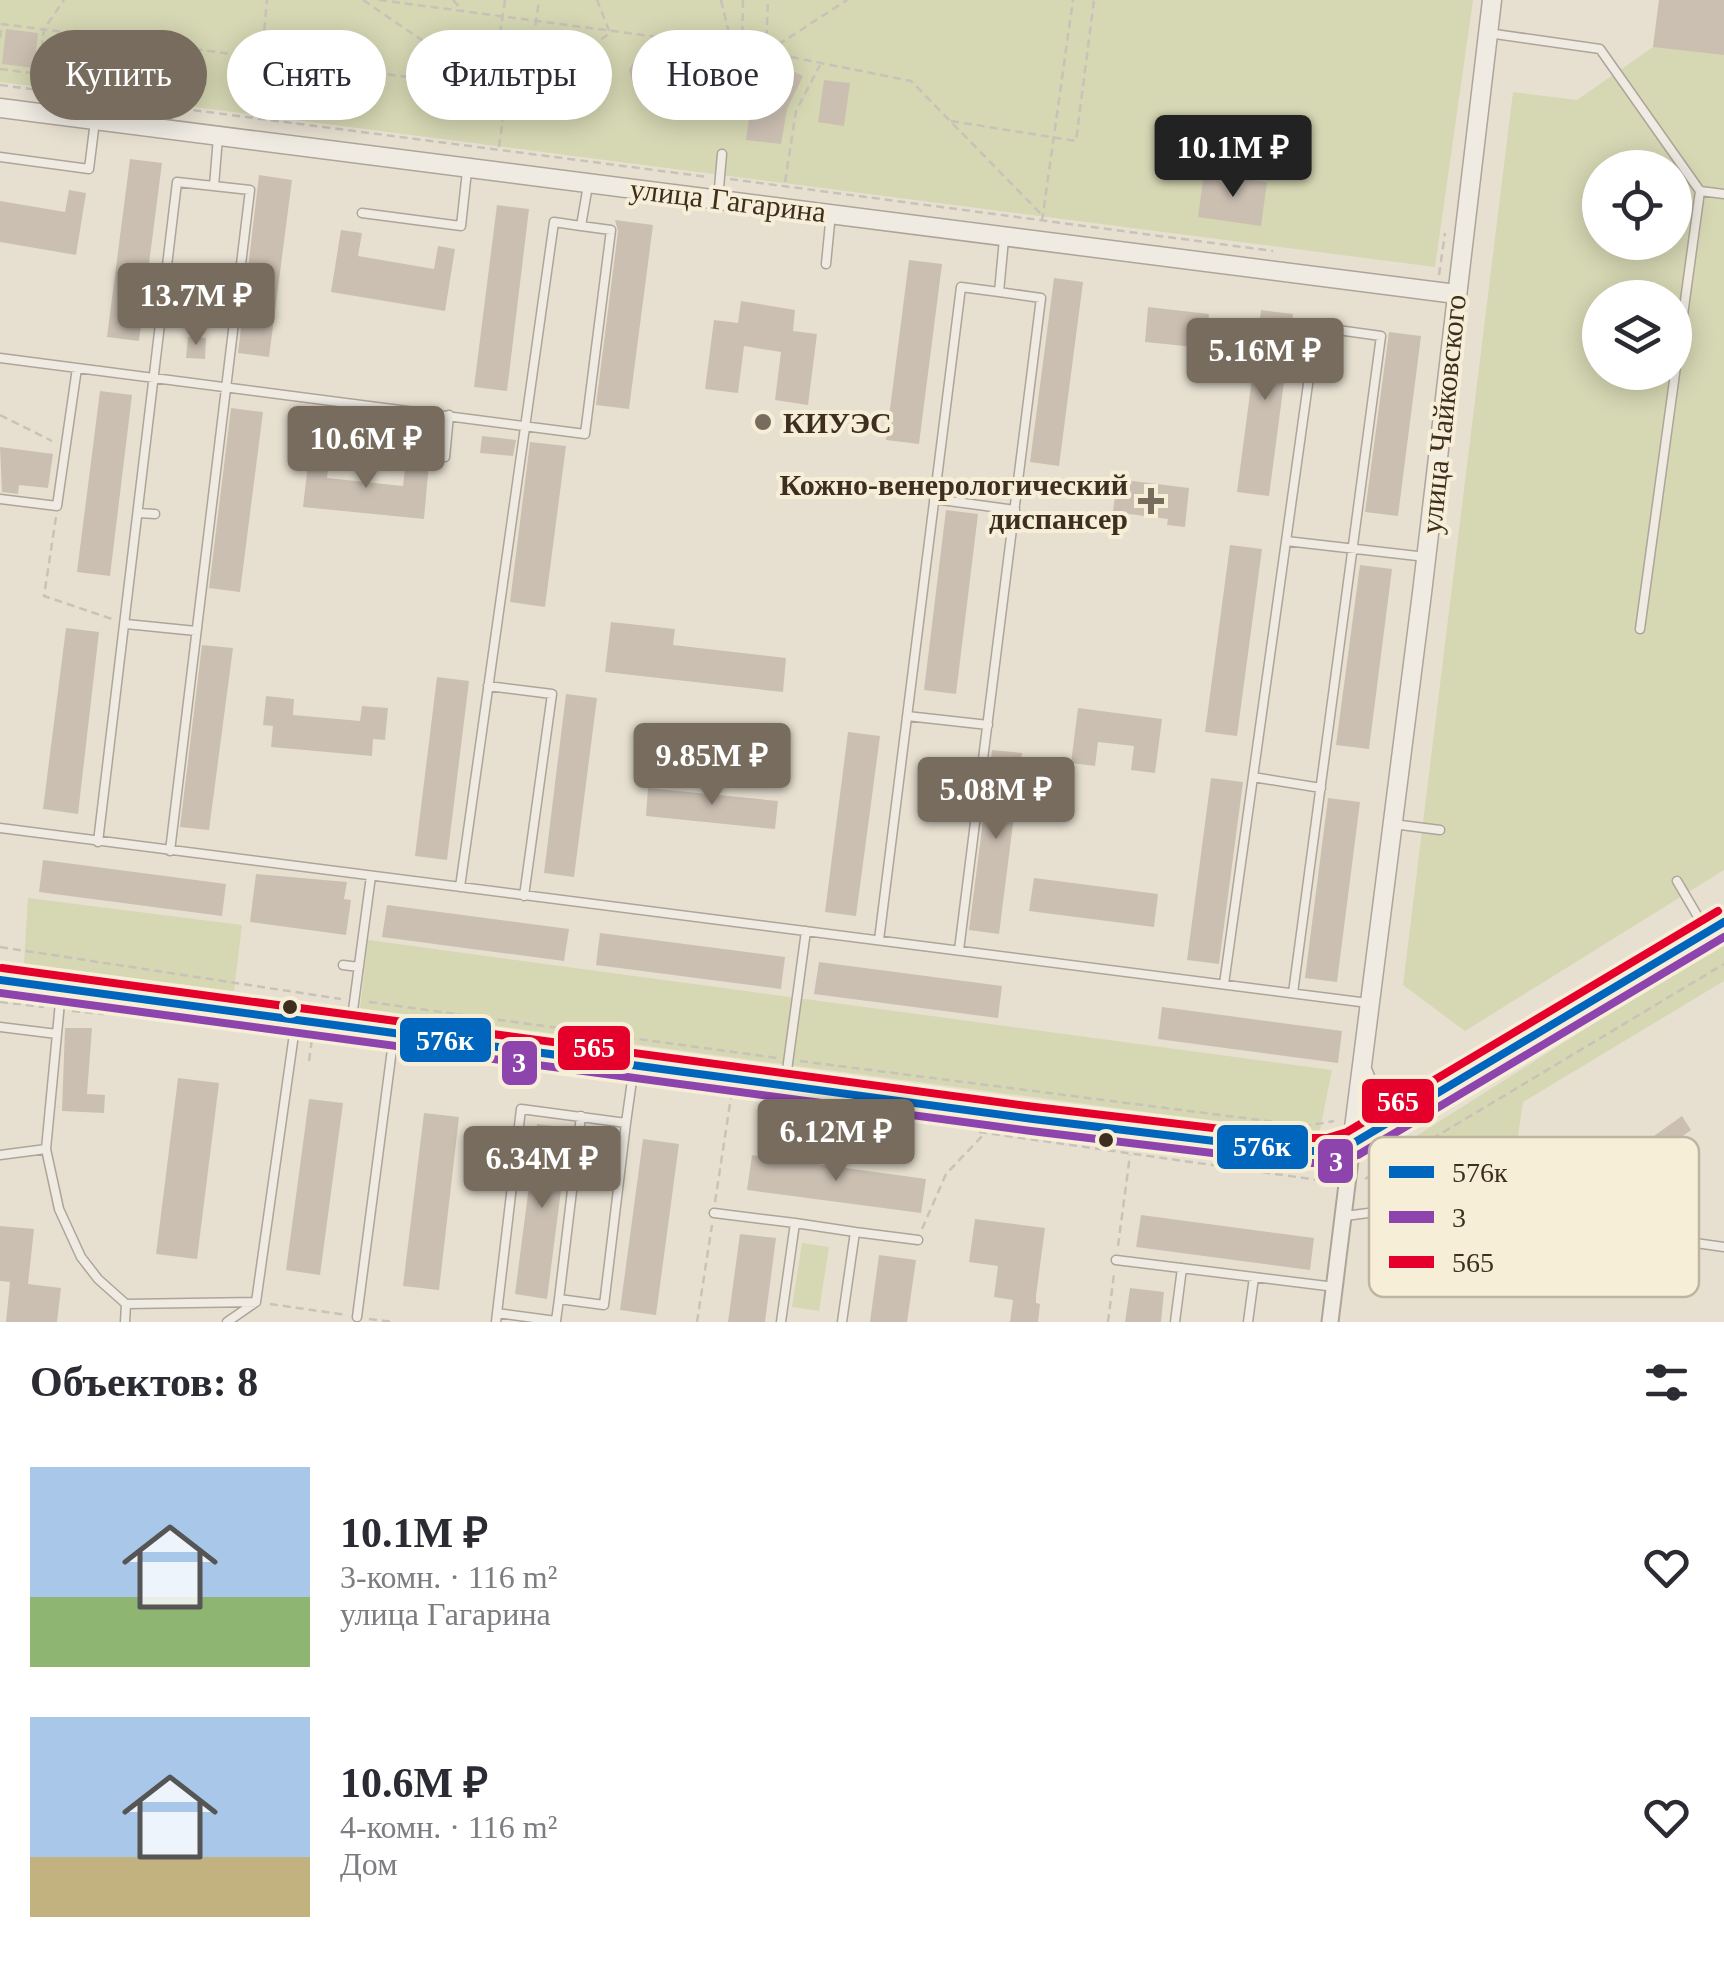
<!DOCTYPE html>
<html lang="ru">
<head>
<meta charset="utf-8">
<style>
  :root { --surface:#fff; --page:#f2f2f3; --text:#2b2b33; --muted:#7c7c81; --accent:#786c5e }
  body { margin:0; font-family:"Times New Roman",serif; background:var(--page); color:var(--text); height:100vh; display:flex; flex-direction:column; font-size:38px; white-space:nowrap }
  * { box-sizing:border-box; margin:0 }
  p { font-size:32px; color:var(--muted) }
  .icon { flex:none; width:55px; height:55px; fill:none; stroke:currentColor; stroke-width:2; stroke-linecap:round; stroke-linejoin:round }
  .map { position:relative; height:1322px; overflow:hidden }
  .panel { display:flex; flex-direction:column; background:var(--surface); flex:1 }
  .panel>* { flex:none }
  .banner { position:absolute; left:30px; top:30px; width:1000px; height:90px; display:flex; gap:20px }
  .buttons { position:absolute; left:1582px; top:150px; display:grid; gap:20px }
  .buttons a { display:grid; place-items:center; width:110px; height:110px; border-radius:50%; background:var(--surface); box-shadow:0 5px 25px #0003; font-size:50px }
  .price { position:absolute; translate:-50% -85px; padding:0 22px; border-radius:10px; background:var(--accent); color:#fff; font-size:32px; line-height:65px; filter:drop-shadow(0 2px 5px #0008) }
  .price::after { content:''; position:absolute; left:50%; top:60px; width:30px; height:22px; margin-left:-15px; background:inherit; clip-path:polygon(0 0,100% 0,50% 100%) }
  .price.on { background:#222; color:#fff }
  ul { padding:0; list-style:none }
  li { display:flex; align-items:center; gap:30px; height:250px; padding:0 30px }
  li span { display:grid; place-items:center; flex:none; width:280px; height:200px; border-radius:0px; color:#555 }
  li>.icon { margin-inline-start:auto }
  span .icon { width:120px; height:120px; fill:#fffc; stroke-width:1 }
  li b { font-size:42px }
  h2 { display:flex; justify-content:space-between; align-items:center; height:120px; padding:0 30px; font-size:42px }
  .tag { padding:0 35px; border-radius:45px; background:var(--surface); box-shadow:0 5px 25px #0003; font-size:35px; line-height:90px }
  .tag.on { background:var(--accent); color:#fff }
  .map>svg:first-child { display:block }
</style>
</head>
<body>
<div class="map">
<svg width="1724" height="1322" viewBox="0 0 1724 1322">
  <rect width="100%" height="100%" fill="#e7e0d1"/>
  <path fill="#d6d7b3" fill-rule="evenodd" d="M0 0H1473L1435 267 0 82Z
    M1659 0H1724V870L1465 1031 1403 985 1513 92 1577 100 1653 47ZM1600 168H1675V242H1600ZM1600 298H1675V372H1600Z
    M28 898 242 925 234 991 24 964Z
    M368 940 1332 1070 1319 1135 360 1008Z
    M1724 941V981L1523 1102 1508 1205 1421 1194 1394 1150Z
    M802 1243 829 1247 819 1311 792 1307Z"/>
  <path fill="#cbbfb2" d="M1659 0H1724V55L1653 47Z
    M6 29 38 33 34 68 2 64Z
    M644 56 660 59 668 65 699 69 695 99 664 94 654 99 643 98 635 92 629 70 634 61Z
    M770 61 803 76 787 109 781 144 746 140 752 97Z
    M824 80 850 83 844 126 818 122Z
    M130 159 162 163 139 341 107 337Z
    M1204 174 1267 182 1261 226 1198 217Z
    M259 175 292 180 269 357 238 353Z
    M69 190 86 193 76 255 0 242V201L65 212Z
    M497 205 529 209 507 391 474 387Z
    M615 220 653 225 629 409 596 405 618 231Z
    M341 230 362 233 358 256 434 269 438 246 455 249 445 311 331 292Z
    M909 260 942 264 919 444 886 440Z
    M1054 278 1083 282 1059 466 1030 462Z
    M741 301 795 310 793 331 817 334 808 405 775 400 781 352 744 346 738 393 705 389 714 320 738 323Z
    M1148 307 1209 314 1205 348 1145 342Z
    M1261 310 1293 314 1269 496 1237 492Z
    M1389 332 1421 336 1398 516 1365 512Z
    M188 337 206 338 205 359 186 358Z
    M100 391 132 395 110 576 77 572Z
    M231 408 263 412 240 592 209 588Z
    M482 436 516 440 513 456 480 453Z
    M530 442 566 446 545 607 510 602Z
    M0 447 53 454 48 488 19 485 18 494 2 492Z
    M310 447 330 450 327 478 403 486 406 460 429 463 424 519 303 507Z
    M1117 479 1189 488 1185 527 1167 525 1168 519 1129 514 1128 521 1112 519Z
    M946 510 978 514 956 694 924 690Z
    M1230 545 1262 549 1237 736 1205 732Z
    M1360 565 1392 569 1369 749 1336 745Z
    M611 622 675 629 673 645 786 658 783 692 605 672Z
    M66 628 99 632 78 814 43 809Z
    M202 645 233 648 209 830 180 827Z
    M437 677 469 681 447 860 415 856Z
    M566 694 597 698 574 877 544 873Z
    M266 696 294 699 293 715 360 721 362 706 388 708 385 740 373 739 372 756 271 747 273 726 263 725Z
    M1078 708 1162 719 1155 773 1131 770 1134 746 1098 742 1095 766 1071 763Z
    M848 732 880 736 856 916 825 912Z
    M992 750 1022 753 999 934 969 930Z
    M1211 778 1243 782 1219 964 1187 960Z
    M648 788 778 801 775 829 646 816Z
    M1328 798 1360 802 1337 982 1305 978Z
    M43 860 226 884 222 916 39 892Z
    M256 874 347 882 344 899 351 900 346 935 250 922Z
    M1034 878 1158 894 1154 927 1029 911Z
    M387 905 569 929 564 961 382 937Z
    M600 933 785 957 781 989 596 965Z
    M819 962 1002 986 998 1018 814 994Z
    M1162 1007 1342 1031 1338 1063 1158 1039Z
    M65 1028H92L87 1094 105 1095 104 1113 62 1111Z
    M178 1078 219 1083 197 1259 156 1254Z
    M309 1099 343 1103 320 1275 286 1270Z
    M424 1113 459 1117 439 1290 403 1286Z
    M1682 1116 1691 1130 1654 1157 1644 1143Z
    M537 1124 569 1128 547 1299 515 1294Z
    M643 1139 679 1144 656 1315 620 1310Z
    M752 1155 926 1179 921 1213 747 1190Z
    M1141 1215 1314 1238 1310 1270 1136 1247Z
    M975 1219 1045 1228 1036 1296V1303L1040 1304 1038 1322H1010L1013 1300 994 1297 998 1266 969 1262Z
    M0 1226 34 1229 28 1284 61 1288 57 1322H6L10 1282 0 1281Z
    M740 1234 776 1238 765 1322H728Z
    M879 1255 916 1260 907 1322H870Z
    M1130 1288 1164 1292 1161 1322H1125Z"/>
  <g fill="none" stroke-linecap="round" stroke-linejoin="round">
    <defs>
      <path id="service" d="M1488 33 1600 49 1700 191 1640 629
        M0 157 89 169 95 121
        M214 186 218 137
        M1700 191 1724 194
        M718 199 722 154
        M362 213 461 226 467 171
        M826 264 831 213
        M0 358 585 434 611 230 581 226
        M323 442 445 457 449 415
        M0 499 57 506 77 368
        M934 499 1015 510
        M139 513 155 514
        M1286 541 1426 557
        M126 624 196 631
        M488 686 552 694 524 896
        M907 716 988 725
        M1253 777 1321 788
        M1393 824 1440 830
        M0 828 1368 1003
        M98 842 177 182 250 190 170 851
        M1677 881 1707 932
        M460 887 554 222 581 226 588 185
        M879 940 961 287 999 292 1004 239
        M959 950 1041 298 999 292
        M343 965 359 967
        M1224 984 1316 327 1381 336 1293 993
        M61 992 46 1149 59 1209 81 1257 98 1279 126 1304 125 1322
        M351 1025 371 876
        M0 1027 57 1034
        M785 1085 806 931
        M0 1155 46 1149
        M714 1213 795 1223
        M1345 1216 1430 1205 1724 1247
        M855 1232 918 1240
        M1116 1260 1335 1287
        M559 1299 581 1116
        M126 1304 256 1302
        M497 1313 556 1321 559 1299 604 1305 626 1123
        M357 1317 394 1034
        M227 1322 256 1302 296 1020
        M496 1322 521 1109 626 1123 634 1066
        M781 1322 795 1223 855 1232 842 1322
        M1175 1322 1182 1268
        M1248 1322 1254 1277"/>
      <path id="minor" d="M1330 1322 1352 1144"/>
      <path id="tertiary" d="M0 108 1456 294
        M1363 1072C1370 1096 1388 1104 1410 1112
        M1352 1144 1422 593 1492 0"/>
      <path id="secondary" d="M0 980 1033 1119 1297 1151H1329L1352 1144 1410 1112 1724 922"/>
    </defs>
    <use href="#service" stroke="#ada599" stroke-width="11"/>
    <use href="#minor" stroke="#ada599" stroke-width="19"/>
    <use href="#tertiary" stroke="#ada599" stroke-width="21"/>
    <use href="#secondary" stroke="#9c958a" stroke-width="24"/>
    <path stroke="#c8c2b9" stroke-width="2.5" stroke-dasharray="8 5" stroke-linecap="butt" d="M363 0 491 87
      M379 0 756 50 911 81 1042 215
      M453 0 462 10
      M505 0 489 109 523 114 539 0
      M721 0 732 46
      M0 38 2 24 492 88
      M742 47 743 0
      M766 51 768 0
      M767 52 847 0
      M262 56 267 0
      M0 69 39 74 44 29 64 0
      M0 85 708 177
      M527 92 610 33 597 0
      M951 121 1076 141 1094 0
      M499 147 504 111
      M730 179 1273 251
      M785 182 796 111 820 65
      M1042 221 1073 0
      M1439 275 1445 233
      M0 415 52 441
      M56 517 44 596 112 619
      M0 947 341 999
      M0 1002 44 1007
      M369 1002 777 1058
      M72 1011 104 1014
      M309 1061 312 1039
      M800 1061 1306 1126 1334 1121
      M979 1132 1332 1182
      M1365 1179 1724 964
      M715 1202 731 1097
      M922 1229 946 1174 985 1133
      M1118 1246 1130 1155
      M270 1304 347 1315
      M369 1319 393 1322
      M697 1322 712 1225
      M1108 1322 1114 1274"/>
    <use href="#service" stroke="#efebe3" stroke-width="8"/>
    <use href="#minor" stroke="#efebe3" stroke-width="15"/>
    <use href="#tertiary" stroke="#efebe3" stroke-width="18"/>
    <use href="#secondary" stroke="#efebe3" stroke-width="20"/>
    <defs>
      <path id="bus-1" d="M0 980 1033 1119 1297 1151H1329L1352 1144 1724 922"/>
      <path id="bus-2" d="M0 993 1031 1131 1295 1163H1330L1358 1155 1724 937"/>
      <path id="bus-3" d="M2 968 1035 1107 1298 1138H1327L1347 1132 1718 911"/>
    </defs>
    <use href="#bus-1" stroke="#f7eed8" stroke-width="15"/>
    <use href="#bus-2" stroke="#f7eed8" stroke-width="15"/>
    <use href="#bus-3" stroke="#f7eed8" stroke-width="15"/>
    <use href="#bus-1" stroke="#0065bd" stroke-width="8"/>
    <use href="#bus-2" stroke="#8e44ad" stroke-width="8"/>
    <use href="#bus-3" stroke="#e4002b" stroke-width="8"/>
  </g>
  <g fill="#786c5e" stroke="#f7eed8" stroke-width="4">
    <circle cx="763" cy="422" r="10"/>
    <path d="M1146 486h10v10h10v10h-10v10h-10v-10h-10v-10h10z"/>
  </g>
  <g fill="#3d2e20" stroke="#f7eed8" stroke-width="4">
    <circle cx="290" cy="1007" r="9"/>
    <circle cx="1106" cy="1140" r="9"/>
  </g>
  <g text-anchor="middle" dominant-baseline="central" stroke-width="8" stroke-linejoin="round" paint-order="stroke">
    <g font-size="30" fill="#3d2e20" stroke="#f7eed8">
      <text transform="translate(728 200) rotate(7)">улица Гагарина</text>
      <text transform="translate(1443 414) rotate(-84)">улица Чайковского</text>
    </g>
    <g font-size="30" font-weight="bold" fill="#3d2e20" stroke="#f7eed8" text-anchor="start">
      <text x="783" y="422">КИУЭС</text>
      <text x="1128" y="484" text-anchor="end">Кожно-венерологический<tspan x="1128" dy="34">диспансер</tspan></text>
    </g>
  </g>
  <rect x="1369" y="1137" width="330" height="160" rx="15" fill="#f7eed8" stroke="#bfb4a1" stroke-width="2.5"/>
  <rect x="1389" y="1166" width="45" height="12" fill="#0065bd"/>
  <rect x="1389" y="1211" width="45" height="12" fill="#8e44ad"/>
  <rect x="1389" y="1256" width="45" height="12" fill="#e4002b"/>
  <g font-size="28" fill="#3d2e20">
    <text x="1452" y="1182">576к</text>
    <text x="1452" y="1227">3</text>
    <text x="1452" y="1272">565</text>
  </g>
  <g stroke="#f7eed8" stroke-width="4">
    <rect x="398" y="1016" width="95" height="48" rx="10" fill="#0065bd"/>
    <rect x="556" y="1024" width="76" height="48" rx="10" fill="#e4002b"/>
    <rect x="500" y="1039" width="39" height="48" rx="10" fill="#8e44ad"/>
    <rect x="1360" y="1077" width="76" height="48" rx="10" fill="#e4002b"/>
    <rect x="1215" y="1123" width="95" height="48" rx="10" fill="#0065bd"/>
    <rect x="1316" y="1137" width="39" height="48" rx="10" fill="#8e44ad"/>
  </g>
  <g font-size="28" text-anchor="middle" font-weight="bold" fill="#fff">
    <text x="445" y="1050">576к</text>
    <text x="594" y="1057">565</text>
    <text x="519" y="1072">3</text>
    <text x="1398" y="1111">565</text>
    <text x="1262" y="1156">576к</text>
    <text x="1336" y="1171">3</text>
  </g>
</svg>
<div class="buttons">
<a><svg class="icon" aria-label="locate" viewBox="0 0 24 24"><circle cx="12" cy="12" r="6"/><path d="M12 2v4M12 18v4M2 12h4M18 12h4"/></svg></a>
<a><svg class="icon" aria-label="layers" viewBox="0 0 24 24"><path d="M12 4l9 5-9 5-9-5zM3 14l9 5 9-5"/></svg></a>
</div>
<b class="price on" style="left:1233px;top:200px">10.1M ₽</b>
<b class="price" style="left:196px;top:348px">13.7M ₽</b>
<b class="price" style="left:1265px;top:403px">5.16M ₽</b>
<b class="price" style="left:366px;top:491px">10.6M ₽</b>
<b class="price" style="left:712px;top:808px">9.85M ₽</b>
<b class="price" style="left:996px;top:842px">5.08M ₽</b>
<b class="price" style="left:836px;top:1184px">6.12M ₽</b>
<b class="price" style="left:542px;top:1211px">6.34M ₽</b>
<div class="banner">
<a class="tag on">Купить</a>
<a class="tag">Снять</a>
<a class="tag">Фильтры</a>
<a class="tag">Новое</a>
</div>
</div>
<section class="panel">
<h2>Объектов: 8<svg class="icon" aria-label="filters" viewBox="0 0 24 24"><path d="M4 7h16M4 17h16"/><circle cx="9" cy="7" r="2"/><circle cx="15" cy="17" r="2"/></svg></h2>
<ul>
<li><span style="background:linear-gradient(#a9c7e8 65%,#8fb573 0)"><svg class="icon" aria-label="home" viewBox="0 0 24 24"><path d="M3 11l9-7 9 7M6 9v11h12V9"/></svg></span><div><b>10.1M ₽</b><p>3-комн. · 116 m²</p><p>улица Гагарина</p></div><svg class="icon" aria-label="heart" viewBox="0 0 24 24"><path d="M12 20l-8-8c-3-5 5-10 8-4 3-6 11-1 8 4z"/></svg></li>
<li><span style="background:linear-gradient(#a9c7e8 70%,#c2b280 0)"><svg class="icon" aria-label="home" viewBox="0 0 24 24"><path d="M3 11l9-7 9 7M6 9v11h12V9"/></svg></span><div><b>10.6M ₽</b><p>4-комн. · 116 m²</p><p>Дом</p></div><svg class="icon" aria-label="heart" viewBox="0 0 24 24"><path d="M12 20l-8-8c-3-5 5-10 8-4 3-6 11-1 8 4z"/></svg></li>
</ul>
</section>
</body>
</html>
